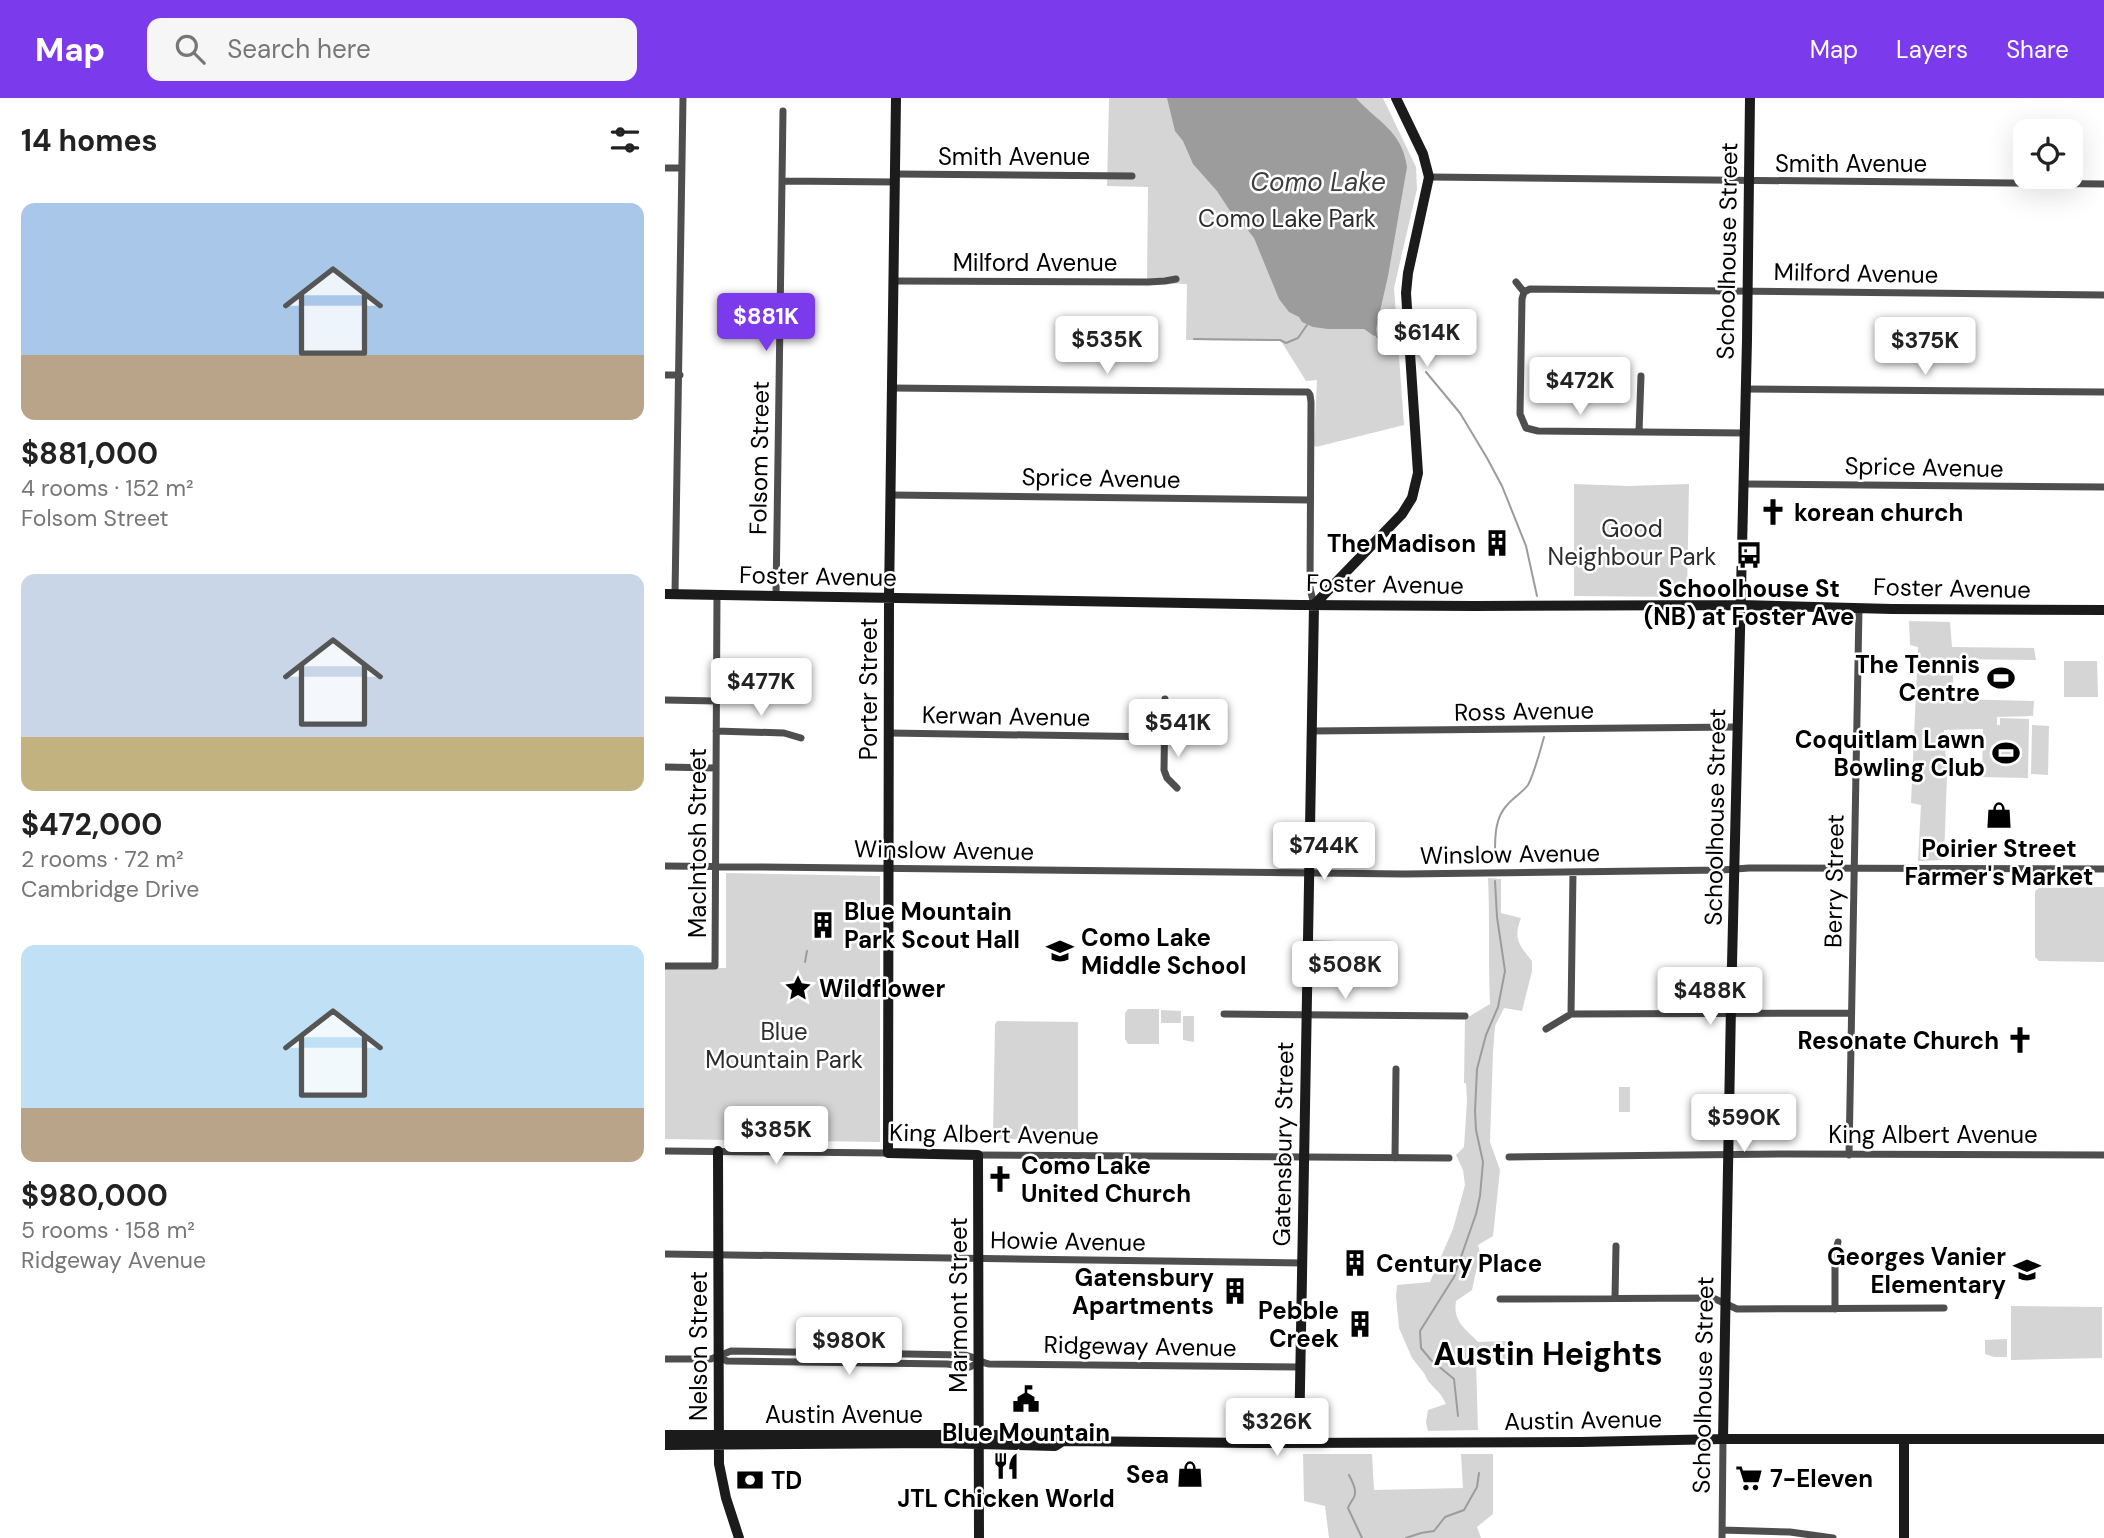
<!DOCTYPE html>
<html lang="en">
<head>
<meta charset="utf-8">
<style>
  :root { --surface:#fff; --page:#f6f6f6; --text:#222; --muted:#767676; --accent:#7c3aed }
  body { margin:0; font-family:"DM Sans",sans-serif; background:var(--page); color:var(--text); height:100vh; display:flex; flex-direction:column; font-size:26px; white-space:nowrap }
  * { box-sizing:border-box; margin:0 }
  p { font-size:23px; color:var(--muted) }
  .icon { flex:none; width:38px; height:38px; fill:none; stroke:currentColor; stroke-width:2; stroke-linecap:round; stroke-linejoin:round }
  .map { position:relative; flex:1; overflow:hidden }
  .side { display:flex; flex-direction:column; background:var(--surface); width:665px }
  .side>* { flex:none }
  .fabs { position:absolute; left:1348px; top:21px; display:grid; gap:14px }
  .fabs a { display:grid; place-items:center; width:70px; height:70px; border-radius:14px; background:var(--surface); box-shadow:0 7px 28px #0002; font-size:35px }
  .price { position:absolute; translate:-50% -60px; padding:0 16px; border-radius:7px; background:#fff; color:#222; font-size:23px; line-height:46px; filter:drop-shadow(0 2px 4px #0008) }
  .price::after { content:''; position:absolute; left:50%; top:42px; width:21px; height:16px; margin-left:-10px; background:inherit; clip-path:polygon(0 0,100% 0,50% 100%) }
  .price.current { background:var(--accent); color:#fff }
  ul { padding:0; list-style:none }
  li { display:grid; align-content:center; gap:14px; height:371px; padding:0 21px }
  li span { display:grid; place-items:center; height:217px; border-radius:14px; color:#555 }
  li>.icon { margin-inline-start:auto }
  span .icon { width:126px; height:126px; fill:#fffc; stroke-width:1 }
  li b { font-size:30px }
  h2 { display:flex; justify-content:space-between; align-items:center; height:84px; padding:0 21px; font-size:30px }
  header { display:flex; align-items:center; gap:42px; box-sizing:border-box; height:98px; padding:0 35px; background:var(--accent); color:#fff }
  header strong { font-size:33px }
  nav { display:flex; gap:38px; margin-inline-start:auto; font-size:24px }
  .search { width:490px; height:63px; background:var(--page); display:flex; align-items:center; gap:18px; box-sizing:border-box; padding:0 24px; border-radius:14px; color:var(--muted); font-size:26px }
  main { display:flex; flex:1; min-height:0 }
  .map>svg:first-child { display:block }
</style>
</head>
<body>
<header>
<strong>Map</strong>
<div class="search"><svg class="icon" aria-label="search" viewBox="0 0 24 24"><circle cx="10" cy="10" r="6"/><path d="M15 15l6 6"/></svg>Search here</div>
<nav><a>Map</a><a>Layers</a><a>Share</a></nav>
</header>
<main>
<section class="side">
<h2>14 homes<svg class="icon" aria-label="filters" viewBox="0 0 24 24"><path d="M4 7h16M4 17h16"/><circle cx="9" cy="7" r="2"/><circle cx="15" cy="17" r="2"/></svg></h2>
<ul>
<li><span style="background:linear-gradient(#a9c7e8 70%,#b9a48a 0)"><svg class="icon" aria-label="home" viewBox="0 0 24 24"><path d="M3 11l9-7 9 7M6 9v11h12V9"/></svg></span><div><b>$881,000</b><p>4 rooms · 152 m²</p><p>Folsom Street</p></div></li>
<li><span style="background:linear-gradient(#c9d6e8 75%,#c2b280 0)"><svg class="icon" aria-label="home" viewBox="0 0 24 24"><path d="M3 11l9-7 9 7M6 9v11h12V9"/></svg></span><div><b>$472,000</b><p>2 rooms · 72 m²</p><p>Cambridge Drive</p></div></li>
<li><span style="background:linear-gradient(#bfe0f5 75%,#b9a48a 0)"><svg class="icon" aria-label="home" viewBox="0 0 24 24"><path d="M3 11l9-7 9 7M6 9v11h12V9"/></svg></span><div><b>$980,000</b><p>5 rooms · 158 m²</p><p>Ridgeway Avenue</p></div></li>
</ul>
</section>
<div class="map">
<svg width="1439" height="1440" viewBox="0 0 1439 1440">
  <rect width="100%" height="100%" fill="#fff"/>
  <path fill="#d5d5d5" d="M444 0H718L751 69 752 91 729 190 739 327 651 349 649 347 652 282 641 283 616 243 521 242 522 186 482 185 483 89 442 88Z
    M909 386 964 388 1024 386 1022 499 909 498Z
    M1244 523 1285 524 1287 549 1369 550 1371 562 1288 561V601L1369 603 1368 618 1332 619V627H1335V620L1364 621 1363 680 1317 679 1318 631 1279 632 1282 676 1279 762 1253 763 1256 707 1246 705 1253 549 1245 547Z
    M1399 563H1432L1433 599H1399Z
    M1367 627 1384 628 1383 677 1366 676Z
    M61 775 215 778V1044L0 1041V870H61Z
    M823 780 836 781V815L856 820C848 840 854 847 867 863V873L857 913 839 910 830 928 828 954 825 1044 835 1072 828 1138 813 1147 815 1155 807 1192 791 1203C788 1224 799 1229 813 1244L844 1243 841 1265 811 1264 813 1332 763 1333 761 1324 763 1312 781 1306 776 1297 763 1283 759 1275 747 1260 734 1230 731 1198 732 1187 765 1184 788 1131 800 1087 798 1072 791 1057 799 1049 802 1003 801 985H799L800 921 825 906C823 864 825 822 823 780Z
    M1439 789V864L1374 863 1370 859V793L1374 790Z
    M463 911H494V946H463L460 941V915Z
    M496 912 516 913V925H496Z
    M518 918H529V944L518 942Z
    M332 923 413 924V1041H331L328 1037 330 926Z
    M954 989H965V1014H954Z
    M1346 1208 1437 1209V1260L1346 1262Z
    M1342 1241V1259H1329L1320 1256V1242Z
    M638 1356H707L709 1392 798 1390 796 1356H828V1416L812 1429 816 1440H664L660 1408 639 1403Z"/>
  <path fill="#9c9c9c" d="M502 0H691C712 24 737 32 742 69L723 178 711 231 712 236 709 238 699 231H663L648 229 637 224 634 219 624 214 614 201 589 140 574 121 569 119 552 93 528 66 518 43 510 33Z"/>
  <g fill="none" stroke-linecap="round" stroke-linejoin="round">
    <path stroke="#9c9c9c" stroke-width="2" d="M711 237 715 243 730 252
      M529 241 615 242 621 245 633 240 642 227
      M761 274 795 315 822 360 837 388 861 448 872 498
      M830 759C830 741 829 720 843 706 849 699 857 695 863 687 868 678 876 650 879 639
      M140 864 142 853
      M793 1318 789 1281 766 1262 756 1250 755 1233 789 1179 811 1116 815 1098 818 1064 811 1032 810 1013 812 971 821 937 833 909 840 873 832 819 830 783
      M684 1377C688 1385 693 1394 688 1401 686 1404 684 1407 683 1410L697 1440
      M741 1440 756 1435 769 1433 780 1419 799 1412 812 1389 814 1375"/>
    <path stroke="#4e4e4e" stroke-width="7" d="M0 70H17
      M230 76 467 78
      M764 79 1439 86
      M118 83 230 84
      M229 183 483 184 500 183 511 181
      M851 184 859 194
      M859 194 865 191 1439 197
      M859 194 857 201 855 316 861 330 873 333 1080 335
      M0 277H15
      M227 290 643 294 645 297 646 304 645 490 649 507
      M1081 291 1439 294
      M974 334 976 278
      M1079 386 1439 389
      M226 397 645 402
      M10 496 18 0
      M111 498 118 13
      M500 601 499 672 502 680 512 690
      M0 602 51 603
      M51 633 119 635 136 640
      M646 633 1073 629
      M224 635 499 639
      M0 669 51 670
      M0 768 740 776 1057 772 1084 770 1439 771
      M643 846 699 847
      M0 868H50L52 497
      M559 916 800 918
      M906 916 1185 915
      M881 931 906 916 908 774
      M0 1053 223 1055
      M313 1057 784 1060
      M1184 1057 1194 510
      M844 1059 1123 1056 1439 1057
      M730 1060 731 971
      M0 1156 637 1165
      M950 1200 951 1148
      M835 1201 1048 1200 1072 1211 1279 1210
      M1170 1211V1157L1173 1144
      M54 1259 62 1263 282 1266 305 1269 314 1264
      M0 1261H46L66 1253 299 1257C308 1258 314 1264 324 1266L636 1269
      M1057 1432 1125 1434 1168 1440
      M1057 1440 1058 1341"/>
    <path stroke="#1b1b1b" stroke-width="10" d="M231 0 224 501 223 1055 313 1057 314 1440
      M0 496 636 507 809 508 1076 507 1227 511 1439 512
      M53 1053 54 1366 61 1400 74 1440
      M0 1337H390L398 1343 589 1345 916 1344 1058 1341H1439
      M1058 1341 1066 908 1082 242 1085 0
      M1239 1342V1440
      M634 1345 649 507 737 416 747 400 753 375 741 195 743 175 764 79 758 56 731 0
      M0 1347 273 1345 390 1348 398 1343"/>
  </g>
  <defs>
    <symbol id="church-bare" viewBox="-9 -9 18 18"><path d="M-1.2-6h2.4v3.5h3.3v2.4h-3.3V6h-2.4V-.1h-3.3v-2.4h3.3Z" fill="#000" stroke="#fff" stroke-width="2.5" paint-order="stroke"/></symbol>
    <symbol id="building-bare" viewBox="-9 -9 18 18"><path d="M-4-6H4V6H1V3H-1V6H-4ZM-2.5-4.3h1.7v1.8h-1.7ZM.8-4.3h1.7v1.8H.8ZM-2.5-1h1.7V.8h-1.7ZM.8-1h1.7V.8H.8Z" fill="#000" stroke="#fff" stroke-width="2.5" paint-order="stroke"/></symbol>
    <symbol id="bus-bare" viewBox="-9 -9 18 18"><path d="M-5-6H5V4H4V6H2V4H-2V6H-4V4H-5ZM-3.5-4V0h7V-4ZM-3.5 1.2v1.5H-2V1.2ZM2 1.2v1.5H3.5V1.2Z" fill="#000" stroke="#fff" stroke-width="2.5" paint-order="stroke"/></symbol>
    <symbol id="stadium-bare" viewBox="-9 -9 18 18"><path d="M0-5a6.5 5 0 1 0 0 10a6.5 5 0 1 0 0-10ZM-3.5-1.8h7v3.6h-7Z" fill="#000" stroke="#fff" stroke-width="2.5" paint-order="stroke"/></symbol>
    <symbol id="shop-bare" viewBox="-9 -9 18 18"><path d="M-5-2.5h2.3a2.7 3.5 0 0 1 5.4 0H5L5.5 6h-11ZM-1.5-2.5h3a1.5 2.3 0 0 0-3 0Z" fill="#000" stroke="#fff" stroke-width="2.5" paint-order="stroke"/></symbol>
    <symbol id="school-bare" viewBox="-9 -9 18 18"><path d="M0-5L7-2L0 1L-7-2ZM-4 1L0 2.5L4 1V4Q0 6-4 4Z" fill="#000" stroke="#fff" stroke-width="2.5" paint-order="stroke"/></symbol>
    <symbol id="sight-bare" viewBox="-9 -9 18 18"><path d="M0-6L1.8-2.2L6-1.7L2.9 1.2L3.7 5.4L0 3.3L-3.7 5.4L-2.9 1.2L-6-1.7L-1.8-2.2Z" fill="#000" stroke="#fff" stroke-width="2.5" paint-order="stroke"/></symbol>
    <symbol id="civic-bare" viewBox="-9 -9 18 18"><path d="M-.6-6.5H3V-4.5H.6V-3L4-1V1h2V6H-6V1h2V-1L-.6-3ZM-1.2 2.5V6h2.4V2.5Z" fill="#000" stroke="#fff" stroke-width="2.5" paint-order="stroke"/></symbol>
    <symbol id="restaurant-bare" viewBox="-9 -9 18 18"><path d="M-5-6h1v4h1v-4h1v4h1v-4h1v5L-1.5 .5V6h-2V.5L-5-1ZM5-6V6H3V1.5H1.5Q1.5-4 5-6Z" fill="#000" stroke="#fff" stroke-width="2.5" paint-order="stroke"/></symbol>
    <symbol id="supermarket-bare" viewBox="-9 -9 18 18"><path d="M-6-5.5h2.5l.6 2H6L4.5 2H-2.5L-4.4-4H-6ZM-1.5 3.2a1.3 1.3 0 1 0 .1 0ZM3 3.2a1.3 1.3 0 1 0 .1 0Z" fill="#000" stroke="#fff" stroke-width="2.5" paint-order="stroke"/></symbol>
    <symbol id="bank-bare" viewBox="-9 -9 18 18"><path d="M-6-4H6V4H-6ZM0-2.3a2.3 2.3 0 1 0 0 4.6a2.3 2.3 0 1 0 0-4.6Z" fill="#000" stroke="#fff" stroke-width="2.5" paint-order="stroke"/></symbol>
  </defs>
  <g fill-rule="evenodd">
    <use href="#church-bare" x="1089" y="395" width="38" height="38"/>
    <use href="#building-bare" x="813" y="426" width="38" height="38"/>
    <use href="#bus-bare" x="1065" y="438" width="38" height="38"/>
    <use href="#stadium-bare" x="1317" y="561" width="38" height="38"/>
    <use href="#stadium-bare" x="1322" y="636" width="38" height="38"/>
    <use href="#shop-bare" x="1315" y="698" width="38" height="38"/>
    <use href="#building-bare" x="139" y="808" width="38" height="38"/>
    <use href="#school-bare" x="376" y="834" width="38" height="38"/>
    <use href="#sight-bare" x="114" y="871" width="38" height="38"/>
    <use href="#church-bare" x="1336" y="923" width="38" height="38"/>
    <use href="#church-bare" x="316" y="1062" width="38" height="38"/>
    <use href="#building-bare" x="671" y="1146" width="38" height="38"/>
    <use href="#school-bare" x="1343" y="1153" width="38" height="38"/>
    <use href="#building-bare" x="551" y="1174" width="38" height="38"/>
    <use href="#building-bare" x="676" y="1207" width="38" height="38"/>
    <use href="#civic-bare" x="342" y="1282" width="38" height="38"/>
    <use href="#restaurant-bare" x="322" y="1349" width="38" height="38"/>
    <use href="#shop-bare" x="506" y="1357" width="38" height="38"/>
    <use href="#supermarket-bare" x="1065" y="1361" width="38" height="38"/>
    <use href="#bank-bare" x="66" y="1363" width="38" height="38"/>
  </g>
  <g text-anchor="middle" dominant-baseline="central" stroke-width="5" stroke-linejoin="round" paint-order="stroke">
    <g font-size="24" fill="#000" stroke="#fff">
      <text x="349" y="58">Smith Avenue</text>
      <text x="1186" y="65">Smith Avenue</text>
      <text transform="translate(1062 153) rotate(-89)">Schoolhouse Street</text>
      <text x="370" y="164">Milford Avenue</text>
      <text transform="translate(1191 175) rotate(1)">Milford Avenue</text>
      <text transform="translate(94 360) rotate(-89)">Folsom Street</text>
      <text transform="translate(1259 369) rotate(1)">Sprice Avenue</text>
      <text transform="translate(436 380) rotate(1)">Sprice Avenue</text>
      <text transform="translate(153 478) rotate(1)">Foster Avenue</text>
      <text transform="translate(720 486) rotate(1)">Foster Avenue</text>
      <text transform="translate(1287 490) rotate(1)">Foster Avenue</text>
      <text transform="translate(203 591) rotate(-90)">Porter Street</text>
      <text transform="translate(859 613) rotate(-1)">Ross Avenue</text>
      <text transform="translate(341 618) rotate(1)">Kerwan Avenue</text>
      <text transform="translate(1050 719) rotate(-89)">Schoolhouse Street</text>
      <text transform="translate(32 745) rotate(-90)">MacIntosh Street</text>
      <text transform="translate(279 752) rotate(1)">Winslow Avenue</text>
      <text transform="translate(845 756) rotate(-1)">Winslow Avenue</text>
      <text transform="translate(1169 783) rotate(-89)">Berry Street</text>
      <text transform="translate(329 1036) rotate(1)">King Albert Avenue</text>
      <text x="1268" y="1036">King Albert Avenue</text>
      <text transform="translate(618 1046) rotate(-89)">Gatensbury Street</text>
      <text transform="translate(403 1143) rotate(1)">Howie Avenue</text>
      <text transform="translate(293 1207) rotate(-90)">Marmont Street</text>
      <text transform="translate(33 1248) rotate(-90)">Nelson Street</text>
      <text transform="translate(475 1248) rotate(1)">Ridgeway Avenue</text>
      <text transform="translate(1038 1287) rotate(-89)">Schoolhouse Street</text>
      <text x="179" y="1316">Austin Avenue</text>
      <text transform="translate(918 1322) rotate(-1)">Austin Avenue</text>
    </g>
    <g font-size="24" fill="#2c2c2c" stroke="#fff">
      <text x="622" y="120">Como Lake Park</text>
      <text x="967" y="430">Good<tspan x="967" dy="28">Neighbour Park</tspan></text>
      <text x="119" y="933">Blue<tspan x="119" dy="28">Mountain Park</tspan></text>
    </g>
    <g font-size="24" font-weight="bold" fill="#000" stroke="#fff" text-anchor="start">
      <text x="1129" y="414">korean church</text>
      <text x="811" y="445" text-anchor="end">The Madison</text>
      <text x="1084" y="490" text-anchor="middle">Schoolhouse St<tspan x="1084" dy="28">(NB) at Foster Ave</tspan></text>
      <text x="1315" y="566" text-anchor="end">The Tennis<tspan x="1315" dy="28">Centre</tspan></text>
      <text x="1320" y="641" text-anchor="end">Coquitlam Lawn<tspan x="1320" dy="28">Bowling Club</tspan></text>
      <text x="1334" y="750" text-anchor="middle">Poirier Street<tspan x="1334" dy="28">Farmer's Market</tspan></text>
      <text x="179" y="813">Blue Mountain<tspan x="179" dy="28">Park Scout Hall</tspan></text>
      <text x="416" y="839">Como Lake<tspan x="416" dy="28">Middle School</tspan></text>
      <text x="154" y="890">Wildflower</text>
      <text x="1334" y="942" text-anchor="end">Resonate Church</text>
      <text x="356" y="1067">Como Lake<tspan x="356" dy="28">United Church</tspan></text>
      <text x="1341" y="1158" text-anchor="end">Georges Vanier<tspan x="1341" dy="28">Elementary</tspan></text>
      <text x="711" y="1165">Century Place</text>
      <text x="549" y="1179" text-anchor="end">Gatensbury<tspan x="549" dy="28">Apartments</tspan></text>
      <text x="674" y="1212" text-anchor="end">Pebble<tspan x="674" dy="28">Creek</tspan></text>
      <text x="361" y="1334" text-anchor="middle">Blue Mountain</text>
      <text x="504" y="1376" text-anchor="end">Sea</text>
      <text x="1105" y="1380">7-Eleven</text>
      <text x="106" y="1382">TD</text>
      <text x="341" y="1400" text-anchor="middle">JTL Chicken World</text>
    </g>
    <g font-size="26" font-style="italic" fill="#3d3d3d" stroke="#fff">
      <text x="653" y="84">Como Lake</text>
    </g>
    <g font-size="32" font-weight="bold" fill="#000" stroke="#fff">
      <text x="883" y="1256">Austin Heights</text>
    </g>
  </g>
</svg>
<div class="fabs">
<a><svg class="icon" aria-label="locate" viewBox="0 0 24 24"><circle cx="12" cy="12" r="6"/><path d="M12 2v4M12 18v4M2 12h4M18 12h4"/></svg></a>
</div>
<b class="price current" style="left:101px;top:255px">$881K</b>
<b class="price" style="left:762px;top:271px">$614K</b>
<b class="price" style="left:442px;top:278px">$535K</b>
<b class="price" style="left:1260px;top:279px">$375K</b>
<b class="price" style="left:915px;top:319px">$472K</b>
<b class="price" style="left:96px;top:620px">$477K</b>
<b class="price" style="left:513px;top:661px">$541K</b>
<b class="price" style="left:659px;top:784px">$744K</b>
<b class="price" style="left:680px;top:903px">$508K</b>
<b class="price" style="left:1045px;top:929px">$488K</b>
<b class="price" style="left:1079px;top:1056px">$590K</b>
<b class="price" style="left:111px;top:1068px">$385K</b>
<b class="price" style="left:184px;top:1279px">$980K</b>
<b class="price" style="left:612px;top:1360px">$326K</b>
</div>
</main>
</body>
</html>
